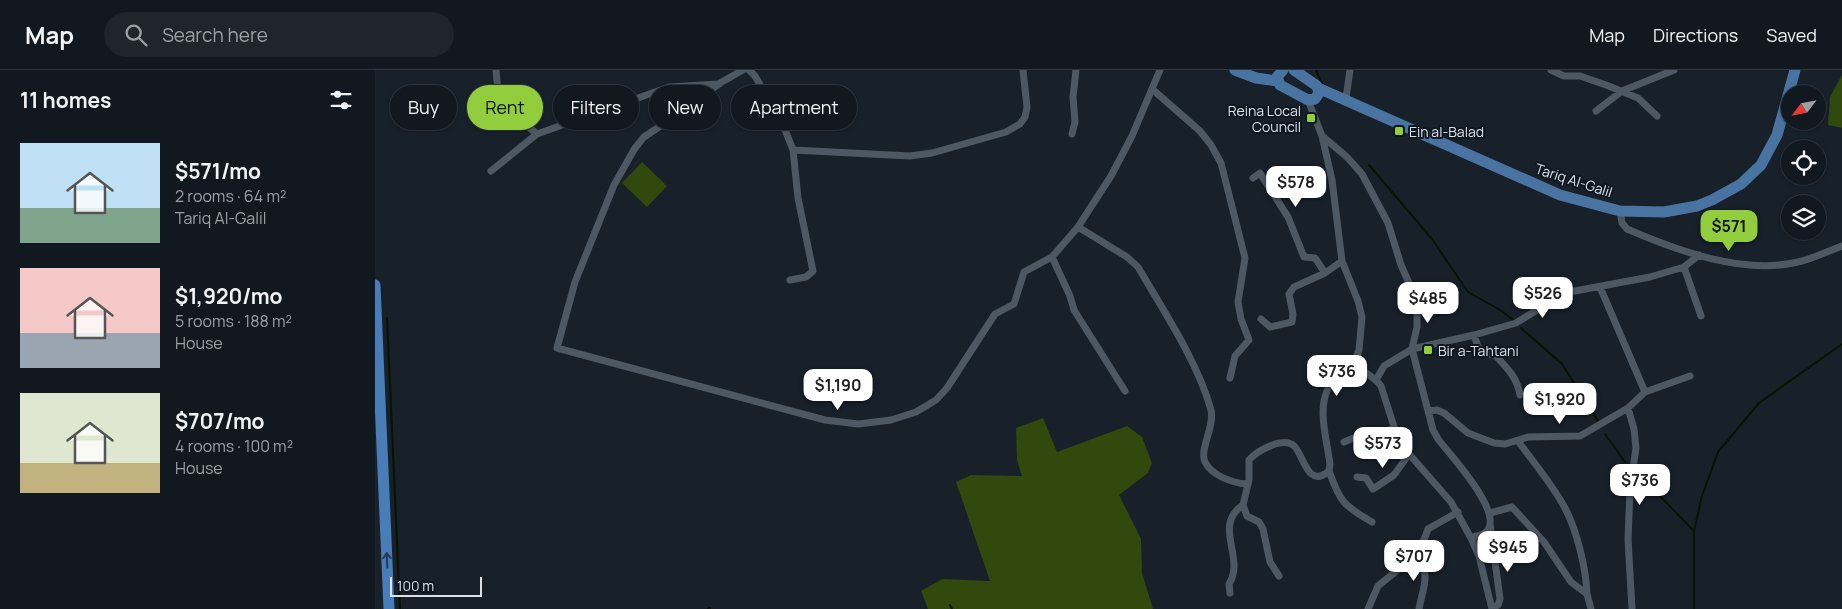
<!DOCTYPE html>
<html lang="en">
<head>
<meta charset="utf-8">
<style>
  :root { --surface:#121820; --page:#1f252d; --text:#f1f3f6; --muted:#9ca0a5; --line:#31373e; --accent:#92cd3e }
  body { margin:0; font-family:Manrope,sans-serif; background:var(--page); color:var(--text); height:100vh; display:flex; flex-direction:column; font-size:19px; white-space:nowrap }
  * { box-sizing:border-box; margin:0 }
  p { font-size:16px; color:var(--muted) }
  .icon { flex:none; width:28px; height:28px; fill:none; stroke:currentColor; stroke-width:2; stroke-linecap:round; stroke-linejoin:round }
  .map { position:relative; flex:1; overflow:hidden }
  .sheet { display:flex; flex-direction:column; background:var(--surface); width:375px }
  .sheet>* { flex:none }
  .top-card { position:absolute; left:15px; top:15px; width:475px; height:45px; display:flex; gap:10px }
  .needle { width:32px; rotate:238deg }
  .buttons { position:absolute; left:1406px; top:15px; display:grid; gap:10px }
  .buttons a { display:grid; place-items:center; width:45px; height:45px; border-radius:50%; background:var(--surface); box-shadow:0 1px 4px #0004,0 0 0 1px var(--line); font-size:25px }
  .scale { position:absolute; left:15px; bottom:12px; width:92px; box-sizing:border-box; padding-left:5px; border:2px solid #dbe1e7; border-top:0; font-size:14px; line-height:18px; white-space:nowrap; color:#dbe1e7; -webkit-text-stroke:4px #0f1720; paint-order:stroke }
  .price { position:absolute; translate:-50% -42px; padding:0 11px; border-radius:10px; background:#fff; color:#222; font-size:16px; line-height:32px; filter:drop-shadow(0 1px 2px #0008) }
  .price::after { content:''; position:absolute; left:50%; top:30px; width:15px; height:11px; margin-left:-8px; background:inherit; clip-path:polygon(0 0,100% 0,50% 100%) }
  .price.active { background:var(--accent); color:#111 }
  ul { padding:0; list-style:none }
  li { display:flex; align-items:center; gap:15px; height:125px; padding:0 20px }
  li span { display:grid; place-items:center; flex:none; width:140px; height:100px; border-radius:0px; color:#555 }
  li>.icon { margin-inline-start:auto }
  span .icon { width:60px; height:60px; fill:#fffc; stroke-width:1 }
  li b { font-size:21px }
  h2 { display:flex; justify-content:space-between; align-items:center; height:60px; padding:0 20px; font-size:21px }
  .tag { padding:0 18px; border-radius:22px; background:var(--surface); box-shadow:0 1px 4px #0004,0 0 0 1px var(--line); font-size:18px; line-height:45px }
  .tag.active { background:var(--accent); color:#111 }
  header { display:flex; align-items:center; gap:30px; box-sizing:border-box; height:70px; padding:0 25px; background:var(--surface); border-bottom:1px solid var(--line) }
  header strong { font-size:24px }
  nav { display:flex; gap:28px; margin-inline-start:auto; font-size:18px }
  .search { width:350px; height:45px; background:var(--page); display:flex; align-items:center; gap:12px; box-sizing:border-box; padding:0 18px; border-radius:28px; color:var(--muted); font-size:19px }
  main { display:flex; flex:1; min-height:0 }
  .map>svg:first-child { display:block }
</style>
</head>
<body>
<header>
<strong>Map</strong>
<div class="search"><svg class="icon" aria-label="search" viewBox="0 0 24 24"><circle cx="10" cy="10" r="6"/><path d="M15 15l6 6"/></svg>Search here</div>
<nav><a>Map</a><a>Directions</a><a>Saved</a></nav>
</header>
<main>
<section class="sheet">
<h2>11 homes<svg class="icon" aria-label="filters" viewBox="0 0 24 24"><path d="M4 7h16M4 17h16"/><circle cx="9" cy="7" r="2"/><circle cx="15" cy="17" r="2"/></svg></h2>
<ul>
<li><span style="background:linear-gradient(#bfe0f5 65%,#7fa58c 0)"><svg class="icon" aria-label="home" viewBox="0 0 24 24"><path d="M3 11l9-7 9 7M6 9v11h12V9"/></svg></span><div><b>$571/mo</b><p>2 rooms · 64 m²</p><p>Tariq Al-Galil</p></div></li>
<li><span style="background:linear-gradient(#f6c9c9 65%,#9aa5b1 0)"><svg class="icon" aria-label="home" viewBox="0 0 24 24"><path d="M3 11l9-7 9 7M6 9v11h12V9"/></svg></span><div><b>$1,920/mo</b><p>5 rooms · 188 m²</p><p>House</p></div></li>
<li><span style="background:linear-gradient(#dfe7d0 70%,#c2b280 0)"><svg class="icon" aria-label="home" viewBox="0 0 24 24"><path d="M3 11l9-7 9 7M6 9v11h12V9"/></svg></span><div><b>$707/mo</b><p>4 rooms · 100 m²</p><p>House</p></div></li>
</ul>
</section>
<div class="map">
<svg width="1467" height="539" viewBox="0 0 1467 539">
  <rect width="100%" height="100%" fill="#18202a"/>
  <path fill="#31490d" d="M1467 5V58L1453 55 1455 27Z
    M267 92 292 116 272 137 247 113Z
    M668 348 682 382 752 356 767 367 777 393 773 403 744 425 766 469 767 503 778 539H553L546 521 567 509 615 511 581 412 596 405 647 406 642 390 641 358Z"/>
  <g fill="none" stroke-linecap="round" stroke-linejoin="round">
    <path stroke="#081300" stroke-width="2" d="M941 0 947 14
      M994 95 1057 169 1093 222 1127 241 1138 250
      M12 248 25 539
      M1146 258 1187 294 1223 351
      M1230 364 1250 392
      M1265 406 1319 461
      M575 535 577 539
      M333 539 335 538
      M1319 539V461L1327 426 1343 382 1384 333 1467 274"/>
    <path stroke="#4e5863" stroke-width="7" d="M121 0 124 32 162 64
      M368 0 345 13 317 35 269 67 260 78 239 115 200 212 182 278 450 350 483 354 516 350 541 342 561 330 572 318 620 244 639 234 649 202 677 187
      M374 0 380 6 407 52 418 80 423 128 438 201 431 207 415 210
      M785 0 757 66 736 106 703 157 752 187 763 197C788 240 823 292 836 340 840 356 824 380 830 392 837 406 858 413 872 414
      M1176 0 1189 6H1205L1231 15 1263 28 1282 46
      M777 19 825 61 836 75 846 93 870 188 863 232 866 249 874 270 860 286 855 308
      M971 28 975 0
      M933 30 947 66 972 87 987 104 1013 153 1026 195 1042 231V257L1037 279 1058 360 1063 369C1074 384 1131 444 1111 462 1108 465 1100 466 1096 468
      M1221 41 1247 21 1299 0
      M697 64 700 52 698 27 701 0
      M947 66 957 110 967 191 983 231 987 247 984 280 979 293
      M418 80 535 86 557 83 631 62 645 54 650 47 652 37 648 0
      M116 101 162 64 294 17 344 14
      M878 108 885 103 913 147 929 187 940 188 950 203
      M1245 141 1247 153 1252 159C1303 181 1368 205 1423 192 1438 189 1453 181 1467 176
      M703 157 677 187 695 226 699 240 750 321
      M1309 197 1326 246
      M1225 217 1270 322
      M886 249 895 257 917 252 918 244 914 224 919 217 950 203 967 191
      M1099 265C1104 279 1103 285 1120 285 1132 298 1142 307 1145 325
      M1001 310 1009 296 1037 279 1099 265 1141 253 1189 223 1275 207 1309 197 1324 185
      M1253 338 1259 359 1261 378 1255 420 1253 469 1257 539
      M1054 341 1062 340 1069 343 1093 363 1119 373 1130 374 1153 367 1205 366 1253 338 1270 322 1315 306
      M1143 371C1159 393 1177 414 1190 438 1202 461 1211 498 1212 524
      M969 372 988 364 997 367 1019 358
      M954 401C965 432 969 436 997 452
      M982 407 991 408 998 419 1019 405 1034 384
      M1115 443 1137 437 1169 472 1196 512 1212 524 1216 539
      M1115 454 1125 529 1123 535 1117 538
      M1036 482C1058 505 1049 511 1044 539
      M904 506 895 492 888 459 884 452 872 446 868 435 874 410V390C882 381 909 365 920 377 929 387 933 419 954 401L955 394C949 352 935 318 979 293 987 302 999 306 1006 316L1023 369 1034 384 1076 432 1096 468 1104 486 1117 539
      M855 523 854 514C871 488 837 456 868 435
      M993 539 1003 516 1025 498 1036 482 1049 470 1053 459 1083 442"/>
    <path stroke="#4974a2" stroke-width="11" d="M860 0 881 8 902 11
      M908 0 902 7 905 15 933 30 940 29 944 23 942 16 919 0
      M943 18 1185 125 1245 141 1289 142 1322 136 1337 130 1366 114 1386 95 1402 65 1420 0"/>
    <path stroke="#487db7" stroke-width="11" d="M0 215 14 539"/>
  </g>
  <defs><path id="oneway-shaft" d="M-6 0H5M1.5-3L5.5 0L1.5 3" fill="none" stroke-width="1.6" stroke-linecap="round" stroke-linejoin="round" transform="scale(1.25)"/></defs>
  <use stroke="#233b55" href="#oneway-shaft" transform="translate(12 490) rotate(-92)"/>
  <g fill="#92cd3e" stroke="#0f1720" stroke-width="2">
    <rect x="931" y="43" width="10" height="10" rx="2.5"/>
    <rect x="1019" y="56" width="10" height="10" rx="2.5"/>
    <rect x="1048" y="275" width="10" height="10" rx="2.5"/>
  </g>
  <g text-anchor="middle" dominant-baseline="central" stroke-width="4" stroke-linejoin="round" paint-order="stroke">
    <g font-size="14" fill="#dbe1e7" stroke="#0f1720" text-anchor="start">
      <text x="926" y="40" text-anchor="end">Reina Local<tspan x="926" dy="16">Council</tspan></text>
      <text x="1034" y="61">Ein al-Balad</text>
      <text x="1063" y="280">Bir a-Tahtani</text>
    </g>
    <g font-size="14" fill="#dbe1e7" stroke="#0f1720">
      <text transform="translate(1199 110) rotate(18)">Tariq Al-Galil</text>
    </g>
  </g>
</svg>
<div class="buttons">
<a><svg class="needle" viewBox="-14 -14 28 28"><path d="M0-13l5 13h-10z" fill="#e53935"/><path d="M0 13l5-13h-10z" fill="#9ca0a5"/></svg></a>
<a><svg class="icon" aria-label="locate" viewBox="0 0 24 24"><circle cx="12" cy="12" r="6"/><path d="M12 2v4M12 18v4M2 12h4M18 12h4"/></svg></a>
<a><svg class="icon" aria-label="layers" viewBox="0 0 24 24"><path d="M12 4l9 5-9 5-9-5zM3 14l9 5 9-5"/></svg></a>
</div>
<div class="scale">100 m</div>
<b class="price" style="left:921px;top:138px">$578</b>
<b class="price active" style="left:1354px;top:182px">$571</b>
<b class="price" style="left:1168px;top:249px">$526</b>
<b class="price" style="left:1053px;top:254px">$485</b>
<b class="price" style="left:962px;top:327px">$736</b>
<b class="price" style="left:463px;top:341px">$1,190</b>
<b class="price" style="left:1185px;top:355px">$1,920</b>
<b class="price" style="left:1008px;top:399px">$573</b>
<b class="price" style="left:1265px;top:436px">$736</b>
<b class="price" style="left:1133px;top:503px">$945</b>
<b class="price" style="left:1039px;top:512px">$707</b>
<div class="top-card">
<a class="tag">Buy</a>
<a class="tag active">Rent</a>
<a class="tag">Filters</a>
<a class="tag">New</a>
<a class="tag">Apartment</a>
</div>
</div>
</main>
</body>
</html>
